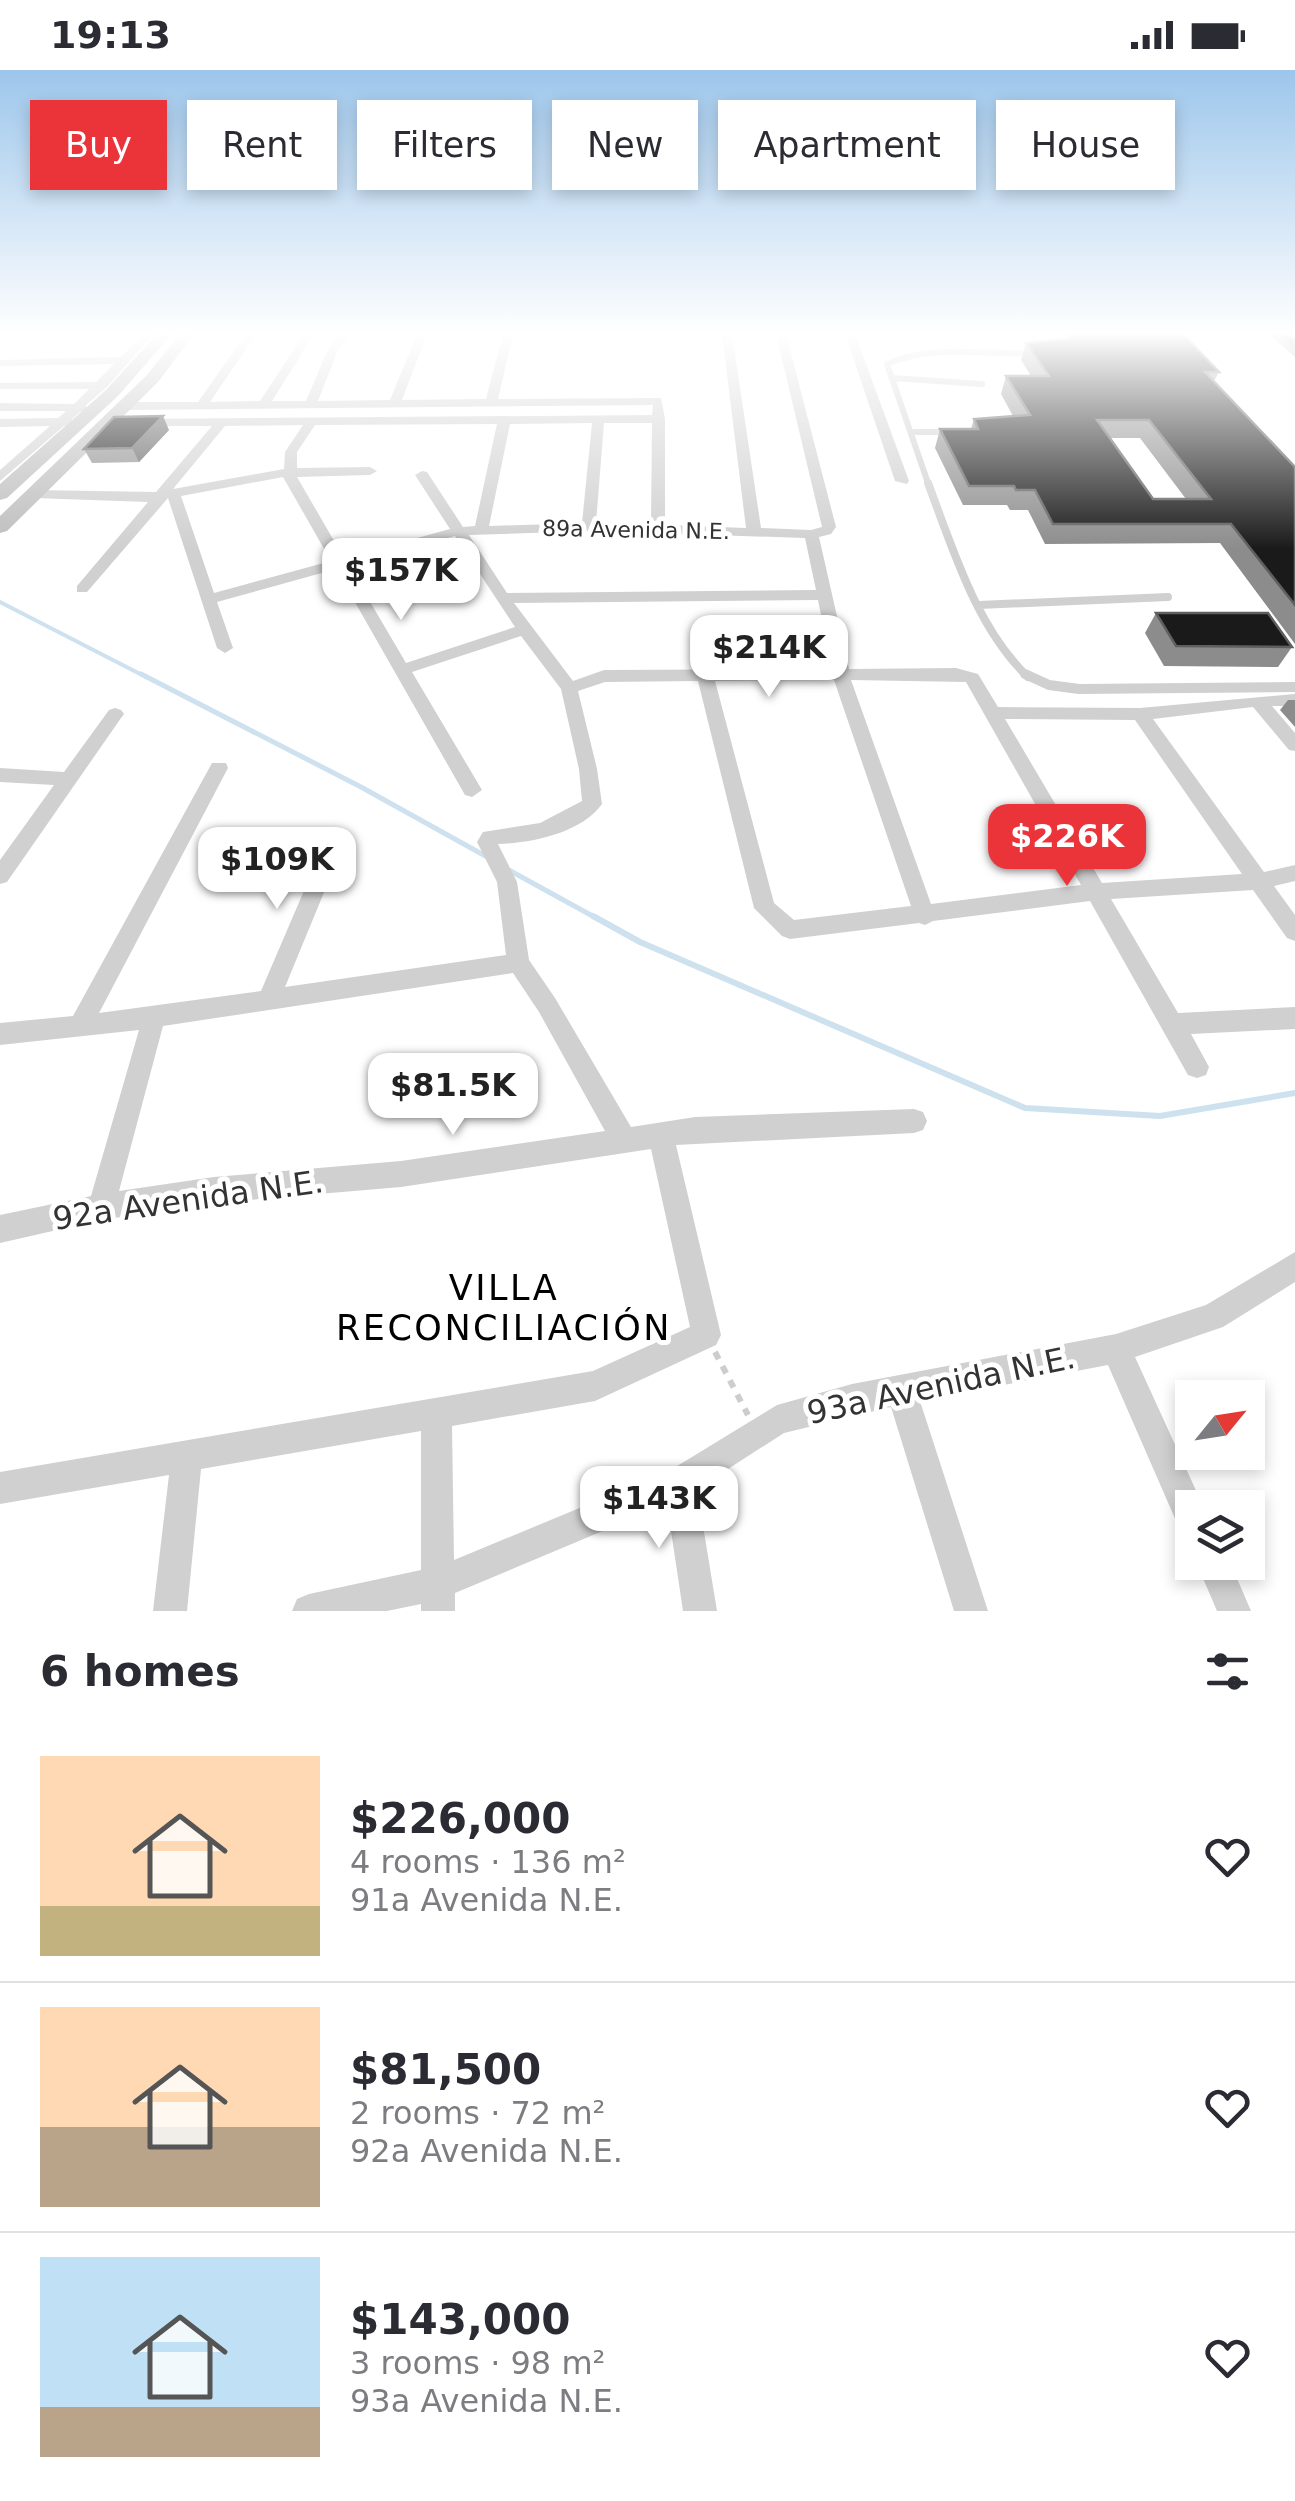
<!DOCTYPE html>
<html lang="en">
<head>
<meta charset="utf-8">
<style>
  :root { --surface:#fff; --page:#f7f7f7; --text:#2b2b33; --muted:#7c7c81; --line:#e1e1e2; --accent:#eb333a }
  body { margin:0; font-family:"DejaVu Sans",sans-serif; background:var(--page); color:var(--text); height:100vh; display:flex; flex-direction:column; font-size:38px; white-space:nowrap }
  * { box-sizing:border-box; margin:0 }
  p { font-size:32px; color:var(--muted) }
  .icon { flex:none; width:55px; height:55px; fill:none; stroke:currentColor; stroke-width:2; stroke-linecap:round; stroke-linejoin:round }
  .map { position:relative; height:1541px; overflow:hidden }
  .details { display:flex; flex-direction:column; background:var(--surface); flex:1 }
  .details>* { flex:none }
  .guide { position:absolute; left:30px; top:30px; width:1235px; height:90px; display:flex; gap:20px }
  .needle { width:65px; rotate:60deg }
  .buttons { position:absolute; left:1175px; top:1310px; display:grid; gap:20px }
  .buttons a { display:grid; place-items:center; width:90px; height:90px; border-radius:0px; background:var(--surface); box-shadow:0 5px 15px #0003; font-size:50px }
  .price { position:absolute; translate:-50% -85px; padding:0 22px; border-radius:20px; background:#fff; color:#222; font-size:32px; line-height:65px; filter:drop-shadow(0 2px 5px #0008) }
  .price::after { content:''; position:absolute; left:50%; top:60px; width:30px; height:22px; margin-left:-15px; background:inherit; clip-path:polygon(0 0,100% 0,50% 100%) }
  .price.selected { background:var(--accent); color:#fff }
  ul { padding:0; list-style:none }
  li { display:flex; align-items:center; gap:30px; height:250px; padding:0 40px }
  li+li { border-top:2px solid var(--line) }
  li span { display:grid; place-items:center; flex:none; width:280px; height:200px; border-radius:0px; color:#555 }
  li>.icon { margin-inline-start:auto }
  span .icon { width:120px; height:120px; fill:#fffc; stroke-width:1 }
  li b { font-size:42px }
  h2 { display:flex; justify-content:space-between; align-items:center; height:120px; padding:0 40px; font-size:42px }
  .pill { padding:0 35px; border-radius:0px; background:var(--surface); box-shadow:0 5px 15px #0003; font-size:35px; line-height:90px }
  .pill.selected { background:var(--accent); color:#fff }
  .status { display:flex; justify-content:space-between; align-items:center; height:70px; padding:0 50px; background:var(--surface); direction:ltr }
  .status svg { height:28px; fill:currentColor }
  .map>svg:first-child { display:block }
</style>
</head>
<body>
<div class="status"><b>19:13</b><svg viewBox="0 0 49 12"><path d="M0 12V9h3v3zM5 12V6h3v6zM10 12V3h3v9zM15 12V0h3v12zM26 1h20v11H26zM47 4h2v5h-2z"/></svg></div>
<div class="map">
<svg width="1295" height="1541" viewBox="0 0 1295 1541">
  <rect width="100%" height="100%" fill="#fff"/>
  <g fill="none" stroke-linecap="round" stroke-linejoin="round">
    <path stroke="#cee1ef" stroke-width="4" d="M0 532 146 607"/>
    <path stroke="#cee1ef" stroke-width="5" d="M141 604 361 717 489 788
      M507 799 598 849"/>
    <path stroke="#cee1ef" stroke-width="6" d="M593 846 640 872 1025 1038 1160 1046 1295 1023"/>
    <path stroke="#cdcdcd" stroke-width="6" stroke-dasharray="8 8" stroke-linecap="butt" d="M715 1282 748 1345"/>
    <path stroke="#d0d0d0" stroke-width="6" d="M0 264H27
      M892 308 982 314
      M911 362H950
      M929 416 887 294C933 273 985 286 1034 283L1039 278 1032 264"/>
    <path stroke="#d0d0d0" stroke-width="8" d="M928 413C953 479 976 557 1028 607
      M979 535 1168 527"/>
    <path stroke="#d0d0d0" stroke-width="10" d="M1025 604 1049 615 1079 619 1295 617"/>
    <path fill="#d0d0d0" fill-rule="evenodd" d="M144 264H154L107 317 86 335 87 341 80 342 72 349V355L64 356 0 411V400L50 356 0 357V349L58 348 66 341H0V333L74 334 89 319H0V313L96 312 114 294 0 296V290L121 287Z
      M246 264H256L210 332 260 331 304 264H314L272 331H306L328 279 340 264H350L338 280 318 331 390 330 417 264H427L402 330 486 329 503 264H513L498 329 661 328 665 349V455L746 458 722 264H732L761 458 811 460 822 457 776 264H786L836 457 831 464 819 467 849 599 956 598 978 604 998 637 1140 638 1295 624V636H1272L1295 663V681L1289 680 1253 637 1153 649 1264 802 1295 795V811L1274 816 1295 845V871L1287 868 1253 820 1111 829 1178 943 1295 937V959L1191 964 1209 997 1206 1005 1197 1008 1188 1005 1090 831 933 851 925 855 919 853 790 869 782 866 754 838 698 611 605 612 578 621 597 699 602 734C581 763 532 773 498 774L517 812 529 890 555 928 631 1057 695 1047 914 1039 923 1042 927 1051 923 1060 914 1063 676 1075 721 1265 716 1275 595 1331 452 1356 454 1490 669 1401 777 1335 852 1314 1116 1264 1206 1235 1295 1182V1212L1223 1257 1135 1287 1204 1438H1192V1464L1180 1460 1108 1295 920 1331 988 1541H954L891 1337 784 1363 697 1419 717 1541H683L667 1434 455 1523V1541H421V1534L387 1541H292L297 1529 309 1524 421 1500V1361L201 1399 187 1541H153L169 1405 0 1434V1402L593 1301 690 1257 651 1079 401 1117 214 1133 101 1150 0 1173V1145L91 1126 139 960 0 975V953L73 946 212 693H226L228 698 99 943 261 921 324 774 327 768H341L344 774 285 917 506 885 497 812 477 772 483 762 540 753 582 731 579 699 561 619 521 566 412 602 482 720 472 727 465 725 336 499 217 532 233 578 225 583 217 578 168 428 87 522H77V516L148 432 34 428 27 424 34 420 156 422 212 356H137V350L141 349 652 345 653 335 124 340 118 336 124 332H198ZM592 353 582 453 489 456 510 354ZM604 353H652L651 455 596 453ZM497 354 475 456 463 457 427 402 422 401 415 405 450 459 344 488 297 407 370 405 377 401 370 397 297 398V382L315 355ZM303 355 285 382 284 399 173 419 225 356ZM283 407 331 491 214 523 181 426ZM589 461 805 468 816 520 507 523 469 465ZM455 466 515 557 406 593 349 496ZM818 530 832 599 604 600 573 611 514 533ZM834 610 911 836 794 850 774 833 715 611ZM851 610 966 612 1081 815 931 834ZM1005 649 1135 650 1242 804 1102 813ZM513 903 539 942 605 1061 401 1091 214 1107 119 1121 163 956Z
      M845 264H855L909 411 907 414 895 411Z
      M115 638 121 640 124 644 121 648 7 812 0 814V790L54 715 0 712V698L64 702 109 640Z
      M1196 1492H1230L1251 1541H1217Z"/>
    <path fill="#bdbdbd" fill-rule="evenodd" d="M157 264H172L118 326 7 428 0 430V414L106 320Z
      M180 264H194L158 312 7 461 0 463V446L146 306Z"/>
  </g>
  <path fill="#8c8c8c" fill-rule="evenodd" d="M1095 264H1183L1219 302 1214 311 1295 397V574L1220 473 1045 474 1028 440H1010L1007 435H963L935 378 940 359H971L974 349 1013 346 1001 324 1006 306H1031L1021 290 1026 273 1068 269 1069 265ZM1110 368H1140L1186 429H1153Z
    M1269 264H1287L1295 269V287Z
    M169 360 139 392 92 393 84 379Z
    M1156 543 1292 577 1278 597 1164 596 1145 563Z
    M1288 630H1295V657L1280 640Z"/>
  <path fill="#5f5f5f" d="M163 346 169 360 139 392 132 378Z"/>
  <path fill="#1a1a1a" stroke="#5f5f5f" stroke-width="2.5" fill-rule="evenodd" d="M1117 264H1183L1219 302H1205L1295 397V535L1231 454H1053L1035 420H1016L1014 416H969L940 359H978L974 349 1030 345 1006 306H1049L1026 273 1072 268 1069 265ZM1097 350H1149L1211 429H1153Z
    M1278 264H1287L1295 269V278Z
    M163 346 132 378 84 379 114 347Z
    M1156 543H1268L1292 577 1176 576Z"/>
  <linearGradient id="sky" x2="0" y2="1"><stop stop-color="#9dc6eb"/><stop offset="0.55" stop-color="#fff"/><stop offset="1" stop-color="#fff" stop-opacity="0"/></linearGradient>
  <rect width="1295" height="479" fill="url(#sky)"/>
  <g text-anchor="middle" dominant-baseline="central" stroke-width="10" stroke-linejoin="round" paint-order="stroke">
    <g font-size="22" fill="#333" stroke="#fff">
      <text transform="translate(636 460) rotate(1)">89a Avenida N.E.</text>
    </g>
    <g font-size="32" fill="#333" stroke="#fff">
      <text transform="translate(188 1130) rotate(-8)">92a Avenida N.E.</text>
      <text transform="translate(941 1315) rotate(-12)">93a Avenida N.E.</text>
    </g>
    <g font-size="35" letter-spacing="2.5" fill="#000" stroke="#fff">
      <text x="504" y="1218">VILLA<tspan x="504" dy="40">RECONCILIACIÓN</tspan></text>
    </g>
  </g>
</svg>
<div class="buttons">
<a><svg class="needle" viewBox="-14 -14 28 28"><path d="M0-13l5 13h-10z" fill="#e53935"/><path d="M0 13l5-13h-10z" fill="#7c7c81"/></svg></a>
<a><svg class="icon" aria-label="layers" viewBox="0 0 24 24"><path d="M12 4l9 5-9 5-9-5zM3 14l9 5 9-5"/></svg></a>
</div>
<b class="price" style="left:401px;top:553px">$157K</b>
<b class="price" style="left:769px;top:630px">$214K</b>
<b class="price selected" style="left:1067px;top:819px">$226K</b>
<b class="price" style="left:277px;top:842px">$109K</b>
<b class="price" style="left:453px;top:1068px">$81.5K</b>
<b class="price" style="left:659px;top:1481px">$143K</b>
<div class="guide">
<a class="pill selected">Buy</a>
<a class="pill">Rent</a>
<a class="pill">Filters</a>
<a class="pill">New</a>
<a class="pill">Apartment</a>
<a class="pill">House</a>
</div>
</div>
<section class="details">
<h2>6 homes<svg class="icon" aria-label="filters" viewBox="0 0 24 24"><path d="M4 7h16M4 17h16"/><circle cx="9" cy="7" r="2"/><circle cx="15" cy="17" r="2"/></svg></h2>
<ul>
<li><span style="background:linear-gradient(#ffd9b3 75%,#c2b280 0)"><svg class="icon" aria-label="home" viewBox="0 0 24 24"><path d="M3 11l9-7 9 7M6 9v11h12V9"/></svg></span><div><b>$226,000</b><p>4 rooms · 136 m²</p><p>91a Avenida N.E.</p></div><svg class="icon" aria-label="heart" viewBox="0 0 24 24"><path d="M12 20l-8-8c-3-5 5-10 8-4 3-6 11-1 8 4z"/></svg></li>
<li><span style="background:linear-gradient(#ffd9b3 60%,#b9a48a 0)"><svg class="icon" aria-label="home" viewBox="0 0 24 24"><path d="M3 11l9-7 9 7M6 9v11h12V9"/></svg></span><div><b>$81,500</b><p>2 rooms · 72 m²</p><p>92a Avenida N.E.</p></div><svg class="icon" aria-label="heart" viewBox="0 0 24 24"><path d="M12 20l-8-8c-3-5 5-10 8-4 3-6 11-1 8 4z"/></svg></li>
<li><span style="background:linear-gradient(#bfe0f5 75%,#b9a48a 0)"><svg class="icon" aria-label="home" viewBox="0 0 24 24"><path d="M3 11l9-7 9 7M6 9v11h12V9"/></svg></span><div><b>$143,000</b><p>3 rooms · 98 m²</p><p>93a Avenida N.E.</p></div><svg class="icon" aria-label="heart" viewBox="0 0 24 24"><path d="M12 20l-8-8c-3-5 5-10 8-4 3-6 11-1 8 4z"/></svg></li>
</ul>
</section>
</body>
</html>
